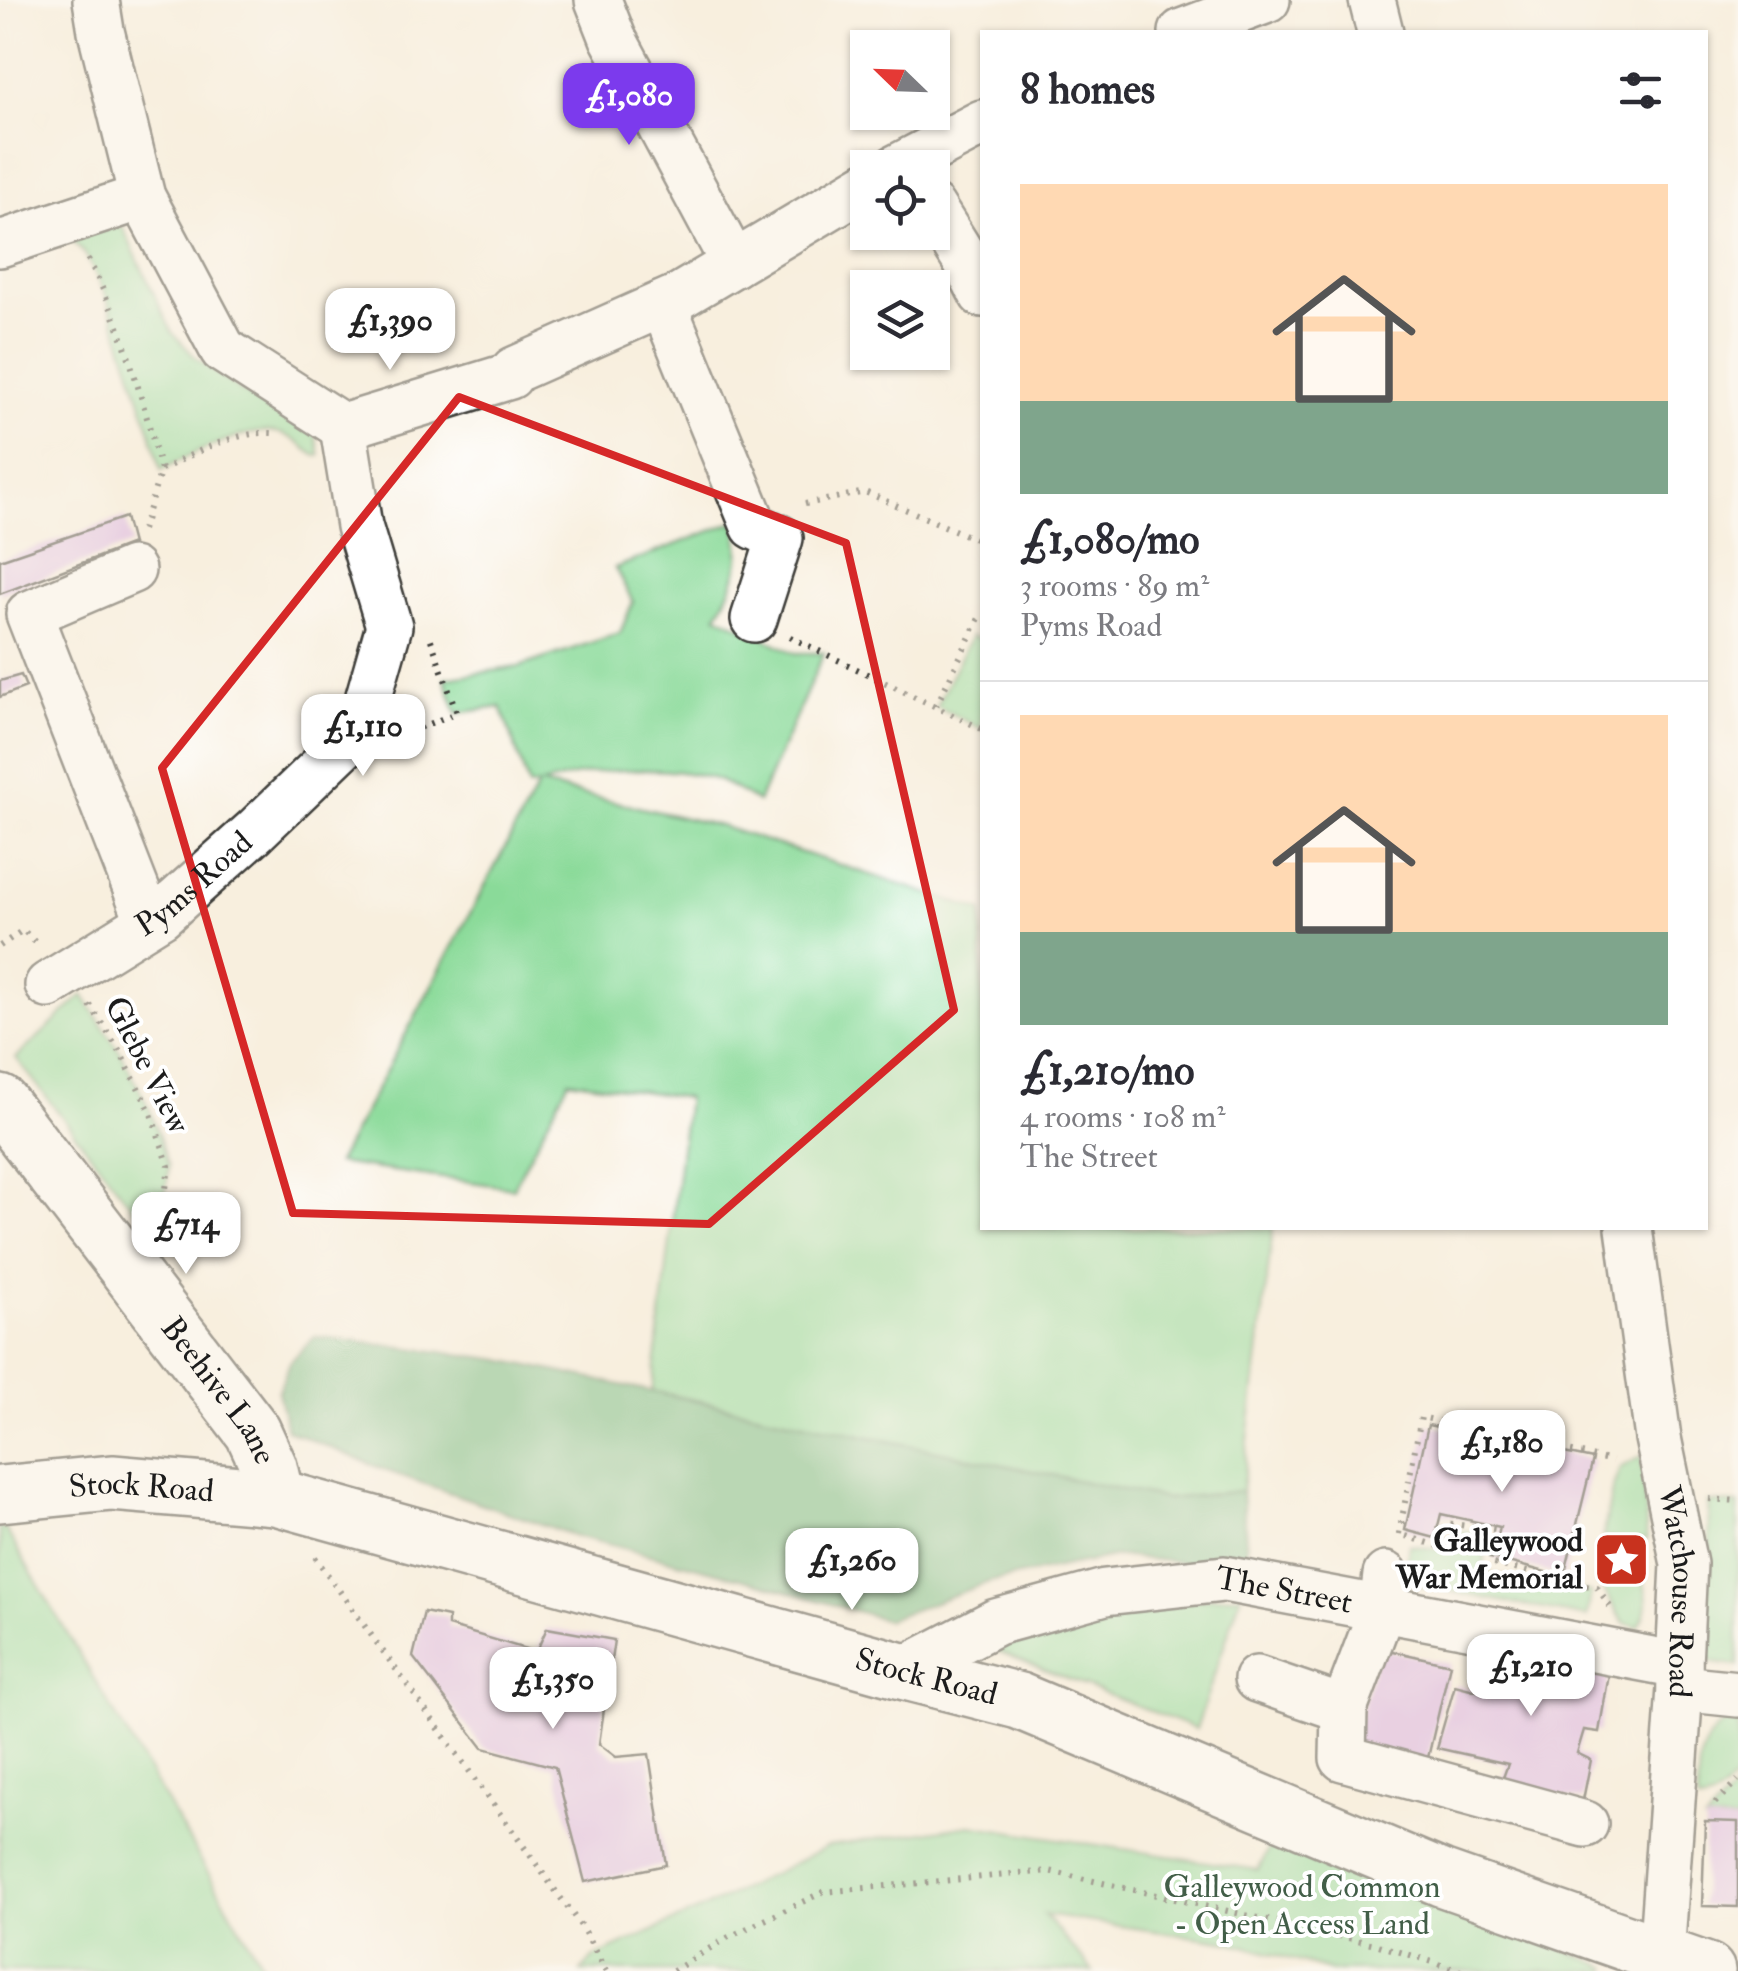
<!DOCTYPE html>
<html lang="en">
<head>
<meta charset="utf-8">
<style>
  :root { --surface:#fff; --page:#f2f2f3; --text:#2b2b33; --muted:#7c7c81; --line:#e1e1e2; --accent:#7c3aed }
  body { margin:0; font-family:"IM FELL Double Pica",serif; background:var(--page); color:var(--text); height:100vh; display:flex; flex-direction:column; font-size:38px; white-space:nowrap }
  * { box-sizing:border-box; margin:0 }
  p { font-size:32px; color:var(--muted) }
  .icon { flex:none; width:55px; height:55px; fill:none; stroke:currentColor; stroke-width:2; stroke-linecap:round; stroke-linejoin:round }
  .map { position:relative; flex:1; overflow:hidden }
  .drawer { position:absolute; left:980px; top:30px; width:728px; height:1200px; display:flex; flex-direction:column; background:var(--surface); border-radius:0px; box-shadow:0 2px 8px #0004 }
  .drawer>* { flex:none }
  .needle { width:65px; rotate:293deg }
  .controls { position:absolute; left:850px; top:30px; display:grid; gap:20px }
  .controls a { display:grid; place-items:center; width:100px; height:100px; border-radius:0px; background:var(--surface); box-shadow:0 2px 8px #0004; font-size:50px }
  .price { position:absolute; translate:-50% -85px; padding:0 22px; border-radius:20px; background:#fff; color:#222; font-size:32px; line-height:65px; filter:drop-shadow(0 2px 5px #0008) }
  .price::after { content:''; position:absolute; left:50%; top:60px; width:30px; height:22px; margin-left:-15px; background:inherit; clip-path:polygon(0 0,100% 0,50% 100%) }
  .price.selected { background:var(--accent); color:#fff }
  ul { padding:0; list-style:none }
  li { display:grid; align-content:center; gap:20px; height:530px; padding:0 40px }
  li+li { border-top:2px solid var(--line) }
  li span { display:grid; place-items:center; height:310px; border-radius:0px; color:#555 }
  li>.icon { margin-inline-start:auto }
  span .icon { width:180px; height:180px; fill:#fffc; stroke-width:1 }
  li b { font-size:42px }
  h2 { display:flex; justify-content:space-between; align-items:center; height:120px; padding:0 40px; font-size:42px }
  .map>svg:first-child { display:block }
</style>
</head>
<body>
<div class="map">
<svg width="1738" height="1971" viewBox="0 0 1738 1971">
  <rect width="100%" height="100%" fill="#fff"/>
  <filter id="ink" filterUnits="userSpaceOnUse"><feTurbulence type="fractalNoise" baseFrequency=".01" numOctaves="2"/><feDisplacementMap in="SourceGraphic" scale="20" xChannelSelector="R" yChannelSelector="G"/><feConvolveMatrix kernelMatrix="1 2 1 2 8 2 1 2 1" color-interpolation-filters="sRGB"/></filter>
  <filter id="wash" filterUnits="userSpaceOnUse"><feTurbulence type="fractalNoise" baseFrequency=".0048" numOctaves="4" result="noise"/><feDisplacementMap in="SourceGraphic" scale="40" xChannelSelector="R" yChannelSelector="G"/><feGaussianBlur stdDeviation="2.25" result="paint"/><feColorMatrix in="noise" values="0 0 0 0 0 0 0 0 0 0 0 0 0 0 0 0 0 1.4 0 .05"/><feComposite in="paint" operator="in"/></filter>
  <g filter="url(#wash)">
    <rect width="100%" height="100%" fill="#f8efde"/>
    <path fill="#8ada99" stroke="#537b5a" stroke-width="2.5" d="M122 226 172 332 197 359 244 393 285 412 308 420 317 439 320 456H316C306 450 294 438 283 434 250 422 190 456 161 470L150 429 105 292 85 254 67 236Z
      M734 522C747 557 735 584 717 615L795 653H824L758 802C743 794 725 781 708 777 659 765 588 768 542 785L720 826 982 911V1228H1273L1242 1491 1167 1499 652 1391 687 1098 569 1080 513 1188 337 1163 538 786 529 787 501 707 457 713 445 678 519 667 620 633 633 602 615 568Z
      M971 636 982 641V729L936 706Z
      M83 995 120 1052 150 1110 169 1166 164 1204 147 1226 16 1058Z
      M1642 1456 1647 1540 1603 1538 1612 1489 1620 1468Z
      M1708 1502 1738 1504V1666C1723 1664 1710 1665 1702 1652L1710 1565Z
      M0 1528H5L266 1971H0Z
      M1455 1530 1487 1535 1483 1572 1591 1593 1587 1617 1404 1583 1409 1545 1449 1551Z
      M1596 1578 1643 1581C1649 1599 1649 1612 1638 1627L1624 1623Z
      M1241 1595 1196 1729 977 1643 1021 1617Z
      M1738 1718V1775C1727 1786 1715 1806 1698 1802 1696 1767 1699 1729 1738 1718Z
      M1738 1786V1822L1705 1821Z
      M970 1825 1258 1870 1276 1835 1608 1967V1971H1332L1230 1942 1044 1915 1093 1971H581L593 1958 719 1901 828 1846Z"/>
    <path fill="#6fba81" stroke="#466b4e" stroke-width="2.5" d="M315 1336 497 1359 1167 1499 1242 1491 1248 1565 1196 1564 1117 1556 989 1582 886 1620 744 1579 575 1536 387 1471 287 1430 278 1392 290 1362Z"/>
    <g id="blocks">
      <path fill="#d7ace5" d="M125 517 132 544 0 594V560Z
        M21 675 26 687 0 697V681Z
        M1428 1425 1593 1459 1564 1577 1493 1558 1500 1527 1441 1514 1435 1538 1405 1530Z
        M424 1612 448 1617V1626L536 1652 547 1628 614 1640 599 1744 616 1757 649 1754 666 1865 585 1882 555 1767 483 1748 413 1657Z
        M1494 1642 1611 1663 1599 1732 1584 1730 1577 1753 1591 1760 1583 1800 1499 1789 1508 1764 1437 1748 1455 1685 1485 1693Z
        M1379 1648 1450 1664 1427 1762 1352 1742Z
        M1705 1821 1738 1822V1907L1702 1906Z"/>
    </g>
  </g>
  <g filter="url(#ink)">
    <use href="#blocks" fill-opacity="0" stroke="#3d3c39" stroke-width="2.5"/>
    <g fill="none" stroke-linecap="round" stroke-linejoin="round">
      <defs>
        <g id="minor">
          <path d="M96 0 101 31 142 197 223 350 343 427 510 376 514 370 678 297 868 184"/>
          <path d="M598 0 613 38 734 264"/>
          <path d="M1372 0 1380 32"/>
          <path d="M1182 32 1267 0"/>
          <path d="M896 168 982 123"/>
          <path d="M932 207 965 260 982 294"/>
          <path d="M0 244 142 197"/>
          <path d="M663 304 754 526 780 538 754 619"/>
          <path d="M132 570 29 614 149 922"/>
          <path id="s1" d="M48 985 161 915 255 831 359 731 389 626 359 526 343 427"/>
          <path id="s2" d="M1629 1228 1658 1438 1684 1564 1679 1665 1680 1688 1660 1971"/>
          <path id="s3" d="M902 1671 996 1622 1105 1592 1224 1579 1679 1665"/>
          <path d="M1257 1679 1344 1709 1382 1609 1386 1575"/>
          <path d="M1680 1688 1738 1694"/>
          <path d="M1344 1709 1343 1758 1585 1824"/>
        </g>
        <g id="major">
          <path id="s4" d="M0 1103 253 1432 269 1467 276 1497"/>
          <path id="s5" d="M0 1494 112 1483 276 1497 902 1671 1019 1701 1441 1878 1707 1971"/>
        </g>
      </defs>
      <use href="#minor" stroke="#3d3c39" stroke-width="50"/>
      <use href="#major" stroke="#3d3c39" stroke-width="60"/>
      <path stroke="#3d3c39" stroke-width="6" stroke-dasharray="2.5 8" stroke-linecap="butt" d="M88 259C123 325 142 399 161 470
        M805 504 865 492 982 542
        M142 530 161 470C195 453 234 431 273 433
        M790 637 982 729
        M936 706 982 612
        M400 735 457 713 430 637
        M0 946 23 930 36 943
        M90 1005 120 1052 150 1111 169 1166 164 1204 150 1223
        M1709 1499 1738 1501
        M1399 1534 1421 1417 1612 1461
        M1406 1536 1439 1546 1446 1523 1496 1530 1490 1563 1578 1584 1597 1587 1611 1608
        M315 1557 581 1926 606 1971
        M1715 1803 1738 1780
        M673 1971 725 1939 823 1892 1049 1871 1375 1944 1461 1971"/>
      <use href="#minor" stroke="#fff" stroke-width="45"/>
      <use href="#major" stroke="#fff" stroke-width="55"/>
    </g>
  </g>
  <path d="M0 0H1738V1971H0ZM459 397 846 543 954 1010 709 1224 293 1213 162 768Z" fill="#f8efde" fill-opacity=".55" fill-rule="evenodd"/>
  <path fill="none" stroke="#d62828" stroke-width="8" stroke-linejoin="round" d="M459 397 846 543 954 1010 709 1224 293 1213 162 768Z"/>
  <defs>
    <symbol id="sight-square" viewBox="-11 -11 22 22"><rect x="-9" y="-9" width="18" height="18" rx="4" fill="#c8321e" stroke="#fff"/><path d="M0-6L1.8-2.2L6-1.7L2.9 1.2L3.7 5.4L0 3.3L-3.7 5.4L-2.9 1.2L-6-1.7L-1.8-2.2Z" fill="#fff"/></symbol>
  </defs>
  <g fill-rule="evenodd">
    <use href="#sight-square" x="1590" y="1528" width="63" height="63"/>
  </g>
  <g text-anchor="middle" dominant-baseline="central" stroke-width="8" stroke-linejoin="round" paint-order="stroke">
    <g font-size="32" fill="#1c1c1c" stroke="#fff">
      <text stroke="none"><textPath href="#s1" startOffset="178">Pyms Road</textPath></text>
      <text transform="translate(147 1065) rotate(63)">Glebe View</text>
      <text stroke="none"><textPath href="#s4" startOffset="362">Beehive Lane</textPath></text>
      <text stroke="none"><textPath href="#s5" startOffset="142">Stock Road</textPath></text>
      <text stroke="none"><textPath href="#s2" startOffset="368">Watchouse Road</textPath></text>
      <text stroke="none"><textPath href="#s3" startOffset="400">The Street</textPath></text>
      <text stroke="none"><textPath href="#s5" startOffset="952">Stock Road</textPath></text>
    </g>
    <g font-size="32" font-weight="bold" fill="#1c1c1c" stroke="#fff" text-anchor="end">
      <text x="1583" y="1541">Galleywood<tspan x="1583" dy="37">War Memorial</tspan></text>
    </g>
    <g font-size="32" fill="#425e48" stroke="#fff">
      <text x="1302" y="1887">Galleywood Common<tspan x="1302" dy="37">- Open Access Land</tspan></text>
    </g>
  </g>
</svg>
<div class="controls">
<a><svg class="needle" viewBox="-14 -14 28 28"><path d="M0-13l5 13h-10z" fill="#e53935"/><path d="M0 13l5-13h-10z" fill="#7c7c81"/></svg></a>
<a><svg class="icon" aria-label="locate" viewBox="0 0 24 24"><circle cx="12" cy="12" r="6"/><path d="M12 2v4M12 18v4M2 12h4M18 12h4"/></svg></a>
<a><svg class="icon" aria-label="layers" viewBox="0 0 24 24"><path d="M12 4l9 5-9 5-9-5zM3 14l9 5 9-5"/></svg></a>
</div>
<b class="price selected" style="left:629px;top:148px">£1,080</b>
<b class="price" style="left:390px;top:373px">£1,390</b>
<b class="price" style="left:363px;top:779px">£1,110</b>
<b class="price" style="left:186px;top:1277px">£714</b>
<b class="price" style="left:1502px;top:1495px">£1,180</b>
<b class="price" style="left:852px;top:1613px">£1,260</b>
<b class="price" style="left:1531px;top:1719px">£1,210</b>
<b class="price" style="left:553px;top:1732px">£1,350</b>
<section class="drawer">
<h2>8 homes<svg class="icon" aria-label="filters" viewBox="0 0 24 24"><path d="M4 7h16M4 17h16"/><circle cx="9" cy="7" r="2"/><circle cx="15" cy="17" r="2"/></svg></h2>
<ul>
<li><span style="background:linear-gradient(#ffd9b3 70%,#7fa58c 0)"><svg class="icon" aria-label="home" viewBox="0 0 24 24"><path d="M3 11l9-7 9 7M6 9v11h12V9"/></svg></span><div><b>£1,080/mo</b><p>3 rooms · 89 m²</p><p>Pyms Road</p></div></li>
<li><span style="background:linear-gradient(#ffd9b3 70%,#7fa58c 0)"><svg class="icon" aria-label="home" viewBox="0 0 24 24"><path d="M3 11l9-7 9 7M6 9v11h12V9"/></svg></span><div><b>£1,210/mo</b><p>4 rooms · 108 m²</p><p>The Street</p></div></li>
</ul>
</section>
</div>
</body>
</html>
